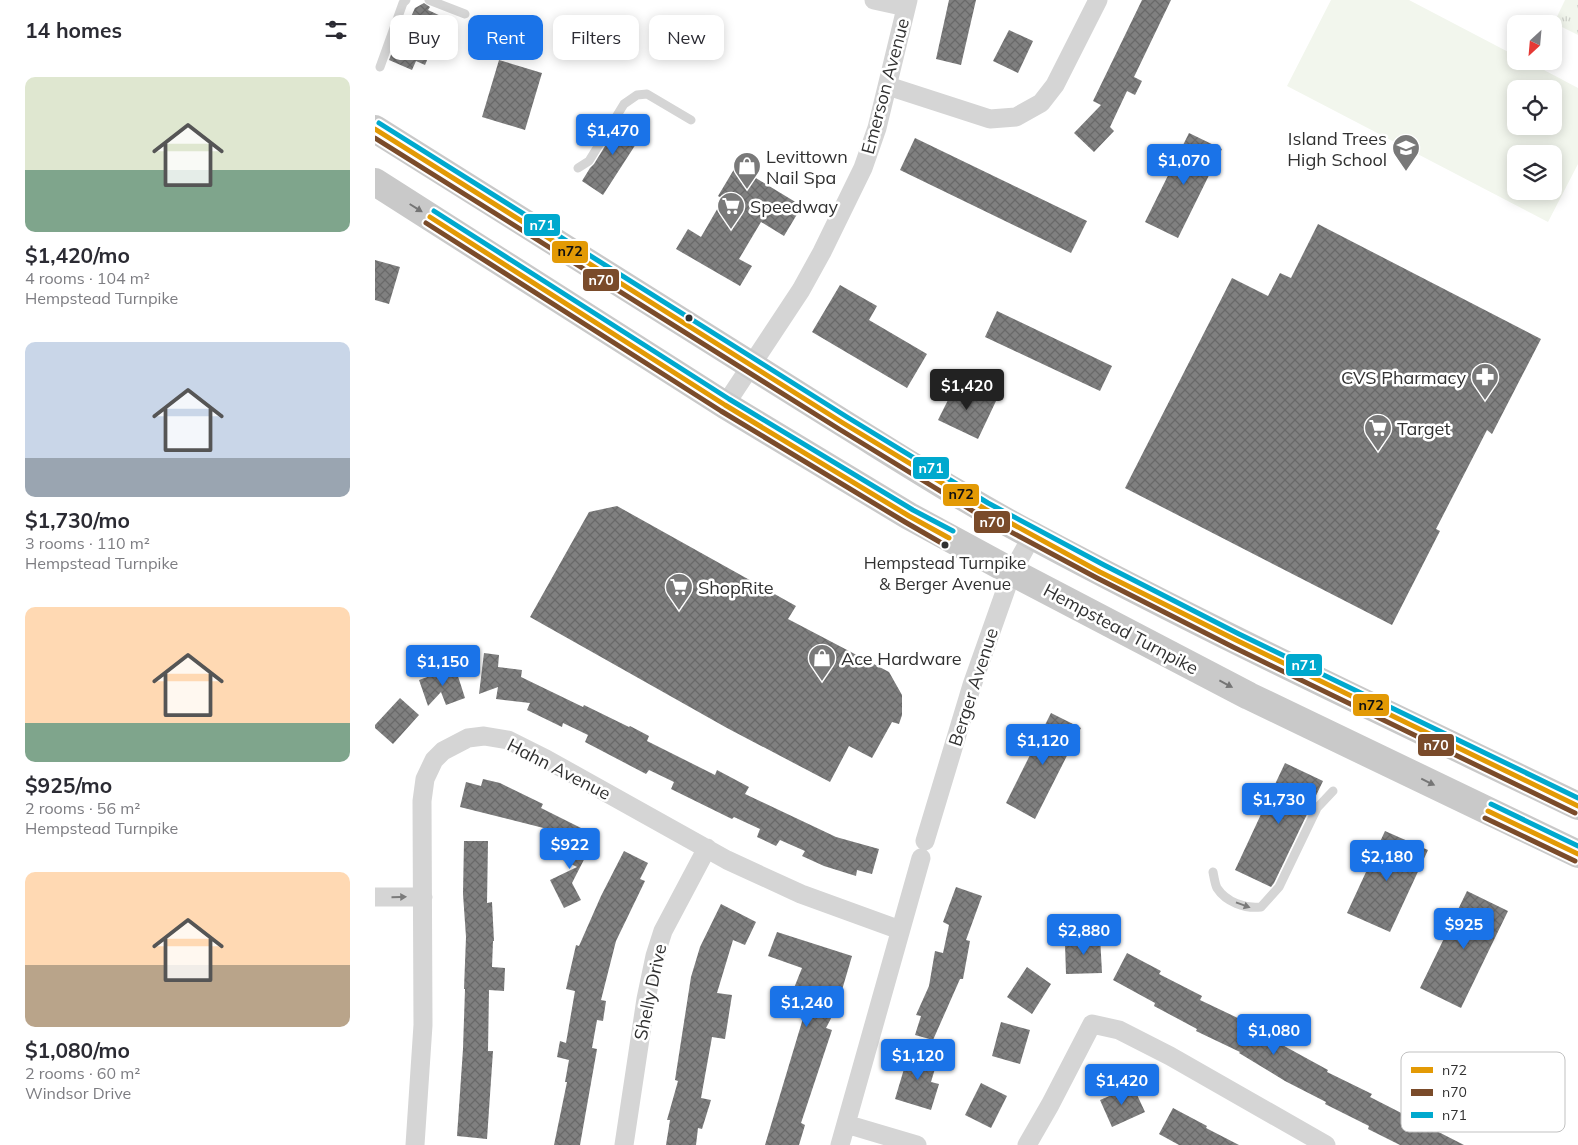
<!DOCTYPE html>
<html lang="en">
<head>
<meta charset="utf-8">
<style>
  :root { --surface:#fff; --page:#f7f7f7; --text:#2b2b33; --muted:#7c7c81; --accent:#1a73e8 }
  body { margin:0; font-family:Mulish,sans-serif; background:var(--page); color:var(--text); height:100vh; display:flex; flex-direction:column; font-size:19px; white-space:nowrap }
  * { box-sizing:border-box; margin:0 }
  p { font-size:16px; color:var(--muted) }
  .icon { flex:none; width:28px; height:28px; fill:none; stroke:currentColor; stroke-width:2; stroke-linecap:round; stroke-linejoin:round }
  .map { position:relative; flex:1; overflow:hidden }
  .drawer { display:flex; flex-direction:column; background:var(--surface); width:375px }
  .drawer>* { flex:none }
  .guide { position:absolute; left:15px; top:15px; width:475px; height:45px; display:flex; gap:10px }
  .needle { width:32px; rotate:206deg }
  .buttons { position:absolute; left:1132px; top:15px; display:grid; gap:10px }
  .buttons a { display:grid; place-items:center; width:55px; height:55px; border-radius:10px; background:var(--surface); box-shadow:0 2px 12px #0003; font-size:25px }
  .price { position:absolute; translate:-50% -42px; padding:0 11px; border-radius:5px; background:var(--accent); color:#fff; font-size:16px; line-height:32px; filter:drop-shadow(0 1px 2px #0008) }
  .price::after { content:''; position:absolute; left:50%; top:30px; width:15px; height:11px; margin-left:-8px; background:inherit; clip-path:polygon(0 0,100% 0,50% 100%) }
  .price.on { background:#222; color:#fff }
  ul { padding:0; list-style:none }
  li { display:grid; align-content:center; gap:10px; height:265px; padding:0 25px }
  li span { display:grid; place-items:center; height:155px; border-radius:10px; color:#555 }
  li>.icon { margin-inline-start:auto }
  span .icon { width:90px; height:90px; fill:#fffc; stroke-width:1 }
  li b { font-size:21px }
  h2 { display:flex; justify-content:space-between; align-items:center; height:60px; padding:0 25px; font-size:21px }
  .pill { padding:0 18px; border-radius:10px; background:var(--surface); box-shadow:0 2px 12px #0003; font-size:18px; line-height:45px }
  .pill.on { background:var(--accent); color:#fff }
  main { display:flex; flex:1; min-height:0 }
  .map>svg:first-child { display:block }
</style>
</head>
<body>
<main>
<section class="drawer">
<h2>14 homes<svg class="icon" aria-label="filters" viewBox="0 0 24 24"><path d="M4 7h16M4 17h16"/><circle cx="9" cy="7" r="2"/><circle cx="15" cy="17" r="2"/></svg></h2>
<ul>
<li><span style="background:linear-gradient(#dfe7d0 60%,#7fa58c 0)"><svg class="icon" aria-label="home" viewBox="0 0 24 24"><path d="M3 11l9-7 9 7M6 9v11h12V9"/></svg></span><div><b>$1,420/mo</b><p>4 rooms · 104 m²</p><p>Hempstead Turnpike</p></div></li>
<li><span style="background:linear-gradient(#c9d6e8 75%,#9aa5b1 0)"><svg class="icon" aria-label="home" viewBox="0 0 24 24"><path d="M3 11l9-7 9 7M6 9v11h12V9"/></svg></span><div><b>$1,730/mo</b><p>3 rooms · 110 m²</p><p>Hempstead Turnpike</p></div></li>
<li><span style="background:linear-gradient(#ffd9b3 75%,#7fa58c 0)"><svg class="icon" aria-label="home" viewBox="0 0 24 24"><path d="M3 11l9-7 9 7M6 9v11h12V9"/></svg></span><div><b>$925/mo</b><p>2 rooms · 56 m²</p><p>Hempstead Turnpike</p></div></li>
<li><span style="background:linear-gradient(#ffd9b3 60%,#b9a48a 0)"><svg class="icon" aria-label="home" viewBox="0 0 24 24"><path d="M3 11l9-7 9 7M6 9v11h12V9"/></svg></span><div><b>$1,080/mo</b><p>2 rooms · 60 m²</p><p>Windsor Drive</p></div></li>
</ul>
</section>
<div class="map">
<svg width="1203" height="1145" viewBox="0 0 1203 1145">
  <defs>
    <pattern id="park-tufts" width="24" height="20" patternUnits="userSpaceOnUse" patternTransform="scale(1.25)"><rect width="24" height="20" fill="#f2f6ed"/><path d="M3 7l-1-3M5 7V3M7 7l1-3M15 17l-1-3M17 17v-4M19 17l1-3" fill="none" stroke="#d0d3cc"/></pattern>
    <pattern id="building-cross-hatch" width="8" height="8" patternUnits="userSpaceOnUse" patternTransform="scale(1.25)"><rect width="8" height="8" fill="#808080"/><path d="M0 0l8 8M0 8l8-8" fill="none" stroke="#696969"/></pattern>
  </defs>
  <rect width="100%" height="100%" fill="#fff"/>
  <path fill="#f2f6ed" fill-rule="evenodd" d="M956 0H1034L1141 56V61H1152L1203 88V164L1173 222 912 86ZM1141 89H1179V126H1141ZM1141 154H1179V191H1141Z"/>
  <path fill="url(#park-tufts)" d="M1190 0H1203V35L1179 23Z"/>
  <path fill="url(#building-cross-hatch)" d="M574 0H601L586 65 561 59Z
    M767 0H796L759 77 767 81 760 95 752 91 735 127 739 131 719 152 699 133 726 105 718 101Z
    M49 3 55 7 53 10 70 18 50 65 41 61 37 70 14 60 21 42 24 43 40 8Z
    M634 30 658 41 643 73 618 61Z
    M124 60 167 73 150 130 107 117Z
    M253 119 270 130 228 195 207 181 215 168 219 164 245 122 249 125Z
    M814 133 847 149 803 238 770 222Z
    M540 138 712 221 696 253 525 170Z
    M361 166 427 206 409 236 386 222 364 259 377 266 365 286 301 249 313 229 326 237 348 199 343 196Z
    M943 224 1166 339 1117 434 1112 430 1061 529 1065 531 1017 625 750 488 857 278 893 296 905 273 916 278Z
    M0 260 25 267 14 304 0 300Z
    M465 285 502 306 494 320 552 354 532 388 437 332Z
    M622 311 737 366 725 391 610 337Z
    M582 382 621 401 603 439 563 420Z
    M242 506 421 606 413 619 514 672 527 695V715L524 724 517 722 497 758 474 746 455 782 352 728 155 617 214 512Z
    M109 653 124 655 123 667 147 670 146 677 208 707 209 705 254 727 255 726 274 736 272 741 340 775 342 770 374 787 370 794 461 837 504 849 497 874 482 870 481 876 449 866 427 856 430 851 405 840 401 846 382 837 385 829 359 817 357 819 296 789 299 782 274 770 271 774 210 742 213 735 188 723 187 727 152 710 155 703 121 699 123 687 104 694Z
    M80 667 90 698 71 705 66 692 53 706 44 680Z
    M25 698 44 715 18 744 0 728V725Z
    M676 713 706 728 660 819 631 803Z
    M910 763 948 781 899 883 896 887 860 870Z
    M108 779 125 783 168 804 166 808 218 834 216 840 85 807 91 782 106 786Z
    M1010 831 1053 850 1015 932 972 913Z
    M89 841H113L112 903 117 902 119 941H118L117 967 130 968 129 991 114 990 113 1051H118L112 1139 82 1136 88 1049 90 989H89L91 937 88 894Z
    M169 841 218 842 197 883 206 900 189 908 175 880 202 867 186 859 190 852Z
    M249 851 273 863 265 879 270 881 241 941 226 1000 231 1001 228 1021 222 1020 217 1048 222 1049 205 1145H179L192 1082H190L194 1060 182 1057 185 1041 191 1043 200 991 191 989 201 945 204 946 226 896Z
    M581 887 607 896 591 940 595 941 588 979H585L558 1040 540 1035 546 1016 541 1015 554 986 560 951 568 953 574 925 568 922Z
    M1092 891 1133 911 1086 1008 1045 988Z
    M346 904 381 922 370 945 358 940 342 993 357 995 350 1039 337 1037 326 1098 336 1100 327 1129 323 1128 321 1145H291L295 1120H292L303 1081 300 1080 316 977 325 947Z
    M402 932 477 956 462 1007 451 1028 457 1030 426 1123 430 1125 424 1145H390L432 1005 415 998 427 968 393 956Z
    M725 936 727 973 691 974 690 944H703V937Z
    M752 953 786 971 784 974 827 996 825 1000 867 1020 911 1047 953 1070 952 1072 997 1094 995 1097 1089 1145H1025L993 1129 994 1126 950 1104 951 1102 910 1081 864 1053 865 1052 821 1031 822 1029 779 1006 780 1003 738 980Z
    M652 967 676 984 657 1014 632 997Z
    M626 1022 655 1030 645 1064 617 1056Z
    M535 1049 562 1062 556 1082 564 1084 556 1110 520 1099Z
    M606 1083 632 1096 616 1128 590 1115Z
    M758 1086 770 1112 737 1127 725 1100Z
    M798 1108 832 1126 831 1128 864 1145H804L784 1134Z"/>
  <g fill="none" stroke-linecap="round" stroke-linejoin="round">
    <path stroke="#d5d5d5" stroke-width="9" d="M54 0 90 14
      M5 67 28 3 31 0
      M203 168 214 161 249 104 262 95 272 94 316 120
      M838 872C839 877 840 884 842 888 851 902 870 909 886 907L904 887 942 808 958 791"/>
    <path stroke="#d5d5d5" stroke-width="19" d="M499 0 531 7
      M513 86 615 119 641 117 666 103 680 85 723 0
      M350 405 426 290 447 252 488 168 502 128 533 0
      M550 841 597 685 637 572 657 536
      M0 897H48
      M471 1124 542 1145
      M40 1145 48 1025 47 801 50 779 59 760 68 751 93 738 109 736 133 740 171 759 352 860 426 894 525 930
      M249 1145 271 999 280 956 288 931 332 848
      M465 1145 546 858
      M652 1145 675 1105 717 1024 744 1030 795 1056 951 1145"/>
    <path stroke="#c9c9c9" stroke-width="28" d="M0 129 468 423C531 462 593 502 658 536 837 632 1021 718 1203 806
      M0 182 350 405 534 516 637 572 874 696 1203 854"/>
    <defs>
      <path id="bus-1" d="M0 129 468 423 610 509 725 572 861 640 1203 806
        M55 217 350 405 534 516 574 538
        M1113 811 1203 854"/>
      <path id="bus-2" d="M0 138 464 429 606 516 722 578 858 647 1200 813
        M51 223 346 411 530 522 570 545
        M1110 818 1200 861"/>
      <path id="bus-3" d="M4 123 472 417 613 503 729 565 864 634 1203 798
        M59 211 354 399 538 510 578 531
        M1116 804 1203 846"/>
    </defs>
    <use href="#bus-1" stroke="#fff" stroke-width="9"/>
    <use href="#bus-2" stroke="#fff" stroke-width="9"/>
    <use href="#bus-3" stroke="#fff" stroke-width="9"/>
    <use href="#bus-1" stroke="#e39a05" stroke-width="5"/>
    <use href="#bus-2" stroke="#7a4b2a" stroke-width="5"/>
    <use href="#bus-3" stroke="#00a9ce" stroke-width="5"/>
  </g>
  <defs><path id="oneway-solid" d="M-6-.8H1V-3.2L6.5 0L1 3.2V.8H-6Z" transform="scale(1.25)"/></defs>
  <g fill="#757575">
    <use href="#oneway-solid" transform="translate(41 208) rotate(32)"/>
    <use href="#oneway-solid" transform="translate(851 684) rotate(28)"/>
    <use href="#oneway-solid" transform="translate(1053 782) rotate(26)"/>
  </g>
  <g fill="#7b7b7b">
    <use href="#oneway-solid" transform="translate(24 897) rotate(-1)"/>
    <use href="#oneway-solid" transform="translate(868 905) rotate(20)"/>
  </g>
  <defs>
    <symbol id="school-pin" viewBox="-11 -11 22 30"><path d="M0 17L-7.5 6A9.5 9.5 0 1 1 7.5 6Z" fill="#797979" stroke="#fff"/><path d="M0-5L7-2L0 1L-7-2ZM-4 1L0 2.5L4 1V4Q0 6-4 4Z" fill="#fff"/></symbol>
    <symbol id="shop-pin" viewBox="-11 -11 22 30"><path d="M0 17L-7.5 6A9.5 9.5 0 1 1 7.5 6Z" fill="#797979" stroke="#fff"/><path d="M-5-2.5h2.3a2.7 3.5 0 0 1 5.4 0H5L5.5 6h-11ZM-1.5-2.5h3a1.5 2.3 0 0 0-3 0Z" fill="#fff"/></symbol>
    <symbol id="supermarket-pin" viewBox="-11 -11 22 30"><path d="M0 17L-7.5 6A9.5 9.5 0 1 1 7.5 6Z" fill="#797979" stroke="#fff"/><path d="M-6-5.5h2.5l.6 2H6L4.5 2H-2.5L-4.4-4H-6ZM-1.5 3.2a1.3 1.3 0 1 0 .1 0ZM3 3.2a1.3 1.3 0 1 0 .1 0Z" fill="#fff"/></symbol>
    <symbol id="pharmacy-pin" viewBox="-11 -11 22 30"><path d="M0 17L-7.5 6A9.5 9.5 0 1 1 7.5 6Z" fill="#797979" stroke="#fff"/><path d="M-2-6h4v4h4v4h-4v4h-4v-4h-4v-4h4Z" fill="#fff"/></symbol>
  </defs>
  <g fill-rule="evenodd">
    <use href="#school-pin" x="1015" y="132" width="32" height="43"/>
    <use href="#shop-pin" x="356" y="150" width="32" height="43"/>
    <use href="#supermarket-pin" x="340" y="190" width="32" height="43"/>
    <use href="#pharmacy-pin" x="1094" y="361" width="32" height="43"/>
    <use href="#supermarket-pin" x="987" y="412" width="32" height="43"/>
    <use href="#supermarket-pin" x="288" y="571" width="32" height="43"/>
    <use href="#shop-pin" x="431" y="642" width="32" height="43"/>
  </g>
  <g fill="#313131" stroke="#fff" stroke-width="2">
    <circle cx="314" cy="318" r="4.5"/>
    <circle cx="570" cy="545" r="4.5"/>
  </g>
  <g text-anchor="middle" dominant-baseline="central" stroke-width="5" stroke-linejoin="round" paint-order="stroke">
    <g font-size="17" fill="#313131" stroke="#fff">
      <text x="570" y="562">Hempstead Turnpike<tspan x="570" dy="21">&amp; Berger Avenue</tspan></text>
    </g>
    <g font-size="18" fill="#313131" stroke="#fff">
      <text transform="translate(510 86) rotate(-75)">Emerson Avenue</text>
      <text transform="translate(746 629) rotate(28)">Hempstead Turnpike</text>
      <text transform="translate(598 687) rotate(-72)">Berger Avenue</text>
      <text transform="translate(184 769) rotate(27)">Hahn Avenue</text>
      <text transform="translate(275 992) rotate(-78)">Shelly Drive</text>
    </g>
    <g font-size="18" fill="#313131" stroke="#fff" text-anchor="start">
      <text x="1012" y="138" text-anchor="end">Island Trees<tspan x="1012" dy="21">High School</tspan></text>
      <text x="391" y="156">Levittown<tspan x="391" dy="21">Nail Spa</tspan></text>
      <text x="375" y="206">Speedway</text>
      <text x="1091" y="377" text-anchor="end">CVS Pharmacy</text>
      <text x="1022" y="428">Target</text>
      <text x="323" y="587">ShopRite</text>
      <text x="466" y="658">Ace Hardware</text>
    </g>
  </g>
  <rect x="1026" y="1052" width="164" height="80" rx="8" fill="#fff" stroke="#c1c1c1" stroke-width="1"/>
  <rect x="1036" y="1067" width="22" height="6" fill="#e39a05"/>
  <rect x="1036" y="1089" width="22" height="7" fill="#7a4b2a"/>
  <rect x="1036" y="1112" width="22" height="6" fill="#00a9ce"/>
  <g font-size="14" fill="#313131">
    <text x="1067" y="1075">n72</text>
    <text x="1067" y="1097">n70</text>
    <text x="1067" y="1120">n71</text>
  </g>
  <g stroke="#fff" stroke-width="2">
    <rect x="148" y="213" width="38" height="24" rx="5" fill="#00a9ce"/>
    <rect x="176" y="240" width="38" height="24" rx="5" fill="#e39a05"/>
    <rect x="207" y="268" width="38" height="24" rx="5" fill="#7a4b2a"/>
    <rect x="537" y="456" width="38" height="24" rx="5" fill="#00a9ce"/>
    <rect x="567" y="483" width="38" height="24" rx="5" fill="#e39a05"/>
    <rect x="598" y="510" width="38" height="24" rx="5" fill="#7a4b2a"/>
    <rect x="910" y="653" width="38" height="24" rx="5" fill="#00a9ce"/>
    <rect x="977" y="693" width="38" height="24" rx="5" fill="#e39a05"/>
    <rect x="1042" y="733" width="38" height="24" rx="5" fill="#7a4b2a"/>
  </g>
  <g font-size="14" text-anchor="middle" font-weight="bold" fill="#fff">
    <text x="167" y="230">n71</text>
    <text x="226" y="285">n70</text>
    <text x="556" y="473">n71</text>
    <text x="617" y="527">n70</text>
    <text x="929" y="670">n71</text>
    <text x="1061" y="750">n70</text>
  </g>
  <g font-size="14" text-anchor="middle" font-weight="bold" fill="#111">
    <text x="195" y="256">n72</text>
    <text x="586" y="499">n72</text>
    <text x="996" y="710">n72</text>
  </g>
</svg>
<div class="buttons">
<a><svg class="needle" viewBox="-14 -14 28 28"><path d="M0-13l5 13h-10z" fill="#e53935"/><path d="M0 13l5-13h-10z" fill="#7c7c81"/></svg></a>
<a><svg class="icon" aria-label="locate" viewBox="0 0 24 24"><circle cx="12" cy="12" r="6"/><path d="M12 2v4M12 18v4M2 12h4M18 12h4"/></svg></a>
<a><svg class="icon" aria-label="layers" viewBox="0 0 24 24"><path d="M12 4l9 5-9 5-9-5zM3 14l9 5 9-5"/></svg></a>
</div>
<b class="price" style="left:238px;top:156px">$1,470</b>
<b class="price" style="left:809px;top:186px">$1,070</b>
<b class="price on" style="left:592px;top:411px">$1,420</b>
<b class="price" style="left:68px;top:687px">$1,150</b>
<b class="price" style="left:668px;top:766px">$1,120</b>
<b class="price" style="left:904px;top:825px">$1,730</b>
<b class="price" style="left:195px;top:870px">$922</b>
<b class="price" style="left:1012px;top:882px">$2,180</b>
<b class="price" style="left:1089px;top:950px">$925</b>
<b class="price" style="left:709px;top:956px">$2,880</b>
<b class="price" style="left:432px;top:1028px">$1,240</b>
<b class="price" style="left:899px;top:1056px">$1,080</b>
<b class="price" style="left:543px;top:1081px">$1,120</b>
<b class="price" style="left:747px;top:1106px">$1,420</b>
<div class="guide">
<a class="pill">Buy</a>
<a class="pill on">Rent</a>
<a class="pill">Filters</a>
<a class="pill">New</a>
</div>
</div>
</main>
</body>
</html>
